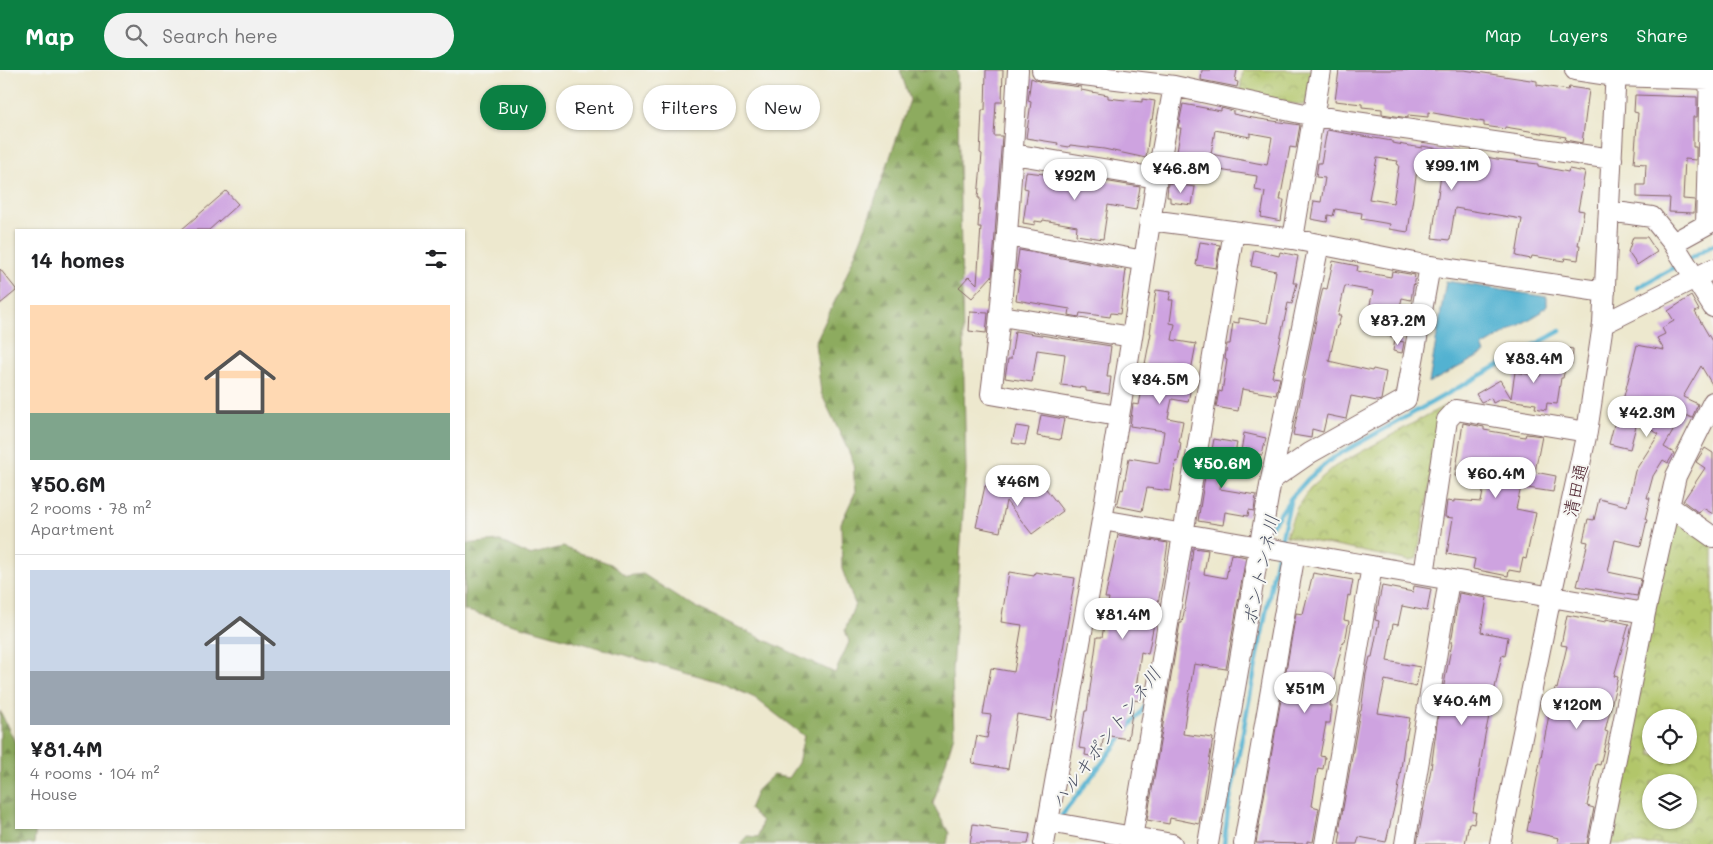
<!DOCTYPE html>
<html lang="en">
<head>
<meta charset="utf-8">
<style>
  :root { --surface:#fff; --page:#f2f2f2; --text:#202124; --muted:#757577; --line:#e0e0e0; --accent:#0b8043 }
  body { margin:0; font-family:Mali,"Klee One",sans-serif; background:var(--page); color:var(--text); height:100vh; display:flex; flex-direction:column; font-size:19px; white-space:nowrap }
  * { box-sizing:border-box; margin:0 }
  p { font-size:16px; color:var(--muted) }
  .icon { flex:none; width:28px; height:28px; fill:none; stroke:currentColor; stroke-width:2; stroke-linecap:round; stroke-linejoin:round }
  .map { position:relative; flex:1; overflow:hidden }
  .sheet { position:absolute; left:15px; top:159px; width:450px; height:600px; display:flex; flex-direction:column; background:var(--surface); border-radius:0px; box-shadow:0 1px 4px #0004 }
  .sheet>* { flex:none }
  .hud { position:absolute; left:480px; top:15px; width:475px; height:45px; display:flex; gap:10px }
  .buttons { position:absolute; left:1642px; top:639px; display:grid; gap:10px }
  .buttons a { display:grid; place-items:center; width:55px; height:55px; border-radius:50%; background:var(--surface); box-shadow:0 1px 4px #0004; font-size:25px }
  .price { position:absolute; translate:-50% -42px; padding:0 11px; border-radius:18px; background:#fff; color:#222; font-size:16px; line-height:32px; filter:drop-shadow(0 1px 2px #0008) }
  .price::after { content:''; position:absolute; left:50%; top:30px; width:15px; height:11px; margin-left:-8px; background:inherit; clip-path:polygon(0 0,100% 0,50% 100%) }
  .price.current { background:var(--accent); color:#fff }
  ul { padding:0; list-style:none }
  li { display:grid; align-content:center; gap:10px; height:265px; padding:0 15px }
  li+li { border-top:1px solid var(--line) }
  li span { display:grid; place-items:center; height:155px; border-radius:0px; color:#555 }
  li>.icon { margin-inline-start:auto }
  span .icon { width:90px; height:90px; fill:#fffc; stroke-width:1 }
  li b { font-size:21px }
  h2 { display:flex; justify-content:space-between; align-items:center; height:60px; padding:0 15px; font-size:21px }
  .tag { padding:0 18px; border-radius:22px; background:var(--surface); box-shadow:0 1px 4px #0004; font-size:18px; line-height:45px }
  .tag.current { background:var(--accent); color:#fff }
  header { display:flex; align-items:center; gap:30px; box-sizing:border-box; height:70px; padding:0 25px; background:var(--accent); color:#fff }
  header strong { font-size:24px }
  nav { display:flex; gap:28px; margin-inline-start:auto; font-size:18px }
  .search { width:350px; height:45px; background:var(--page); display:flex; align-items:center; gap:12px; box-sizing:border-box; padding:0 18px; border-radius:28px; color:var(--muted); font-size:19px }
  .map>svg:first-child { display:block }
</style>
</head>
<body>
<header>
<strong>Map</strong>
<div class="search"><svg class="icon" aria-label="search" viewBox="0 0 24 24"><circle cx="10" cy="10" r="6"/><path d="M15 15l6 6"/></svg>Search here</div>
<nav><a>Map</a><a>Layers</a><a>Share</a></nav>
</header>
<div class="map">
<svg width="1713" height="774" viewBox="0 0 1713 774">
  <defs>
    <pattern id="forest-firs" width="22" height="20" patternUnits="userSpaceOnUse" patternTransform="scale(1.25)"><rect width="22" height="20" fill="#8dab5e"/><path d="M5 1l3.5 6h-7zM16 11l3.5 6h-7z" fill="#758b4e"/></pattern>
    <pattern id="park-crowns" width="20" height="18" patternUnits="userSpaceOnUse" patternTransform="scale(1.25)"><rect width="20" height="18" fill="#b2c66a"/><path d="M2 6a3 3 0 1 1 6 0M12 15a3 3 0 1 1 6 0" fill="none" stroke="#93a057"/></pattern>
  </defs>
  <rect width="100%" height="100%" fill="#f6f6f2"/>
  <filter id="ink" filterUnits="userSpaceOnUse"><feTurbulence type="fractalNoise" baseFrequency=".02" numOctaves="2"/><feDisplacementMap in="SourceGraphic" scale="10" xChannelSelector="R" yChannelSelector="G"/><feConvolveMatrix kernelMatrix="1 2 1 2 8 2 1 2 1" color-interpolation-filters="sRGB"/></filter>
  <filter id="wash" filterUnits="userSpaceOnUse"><feTurbulence type="fractalNoise" baseFrequency=".0096" numOctaves="4" result="noise"/><feDisplacementMap in="SourceGraphic" scale="20" xChannelSelector="R" yChannelSelector="G"/><feGaussianBlur stdDeviation="1.12" result="paint"/><feColorMatrix in="noise" values="0 0 0 0 0 0 0 0 0 0 0 0 0 0 0 0 0 1.4 0 .05"/><feComposite in="paint" operator="in"/></filter>
  <g filter="url(#wash)">
    <rect width="100%" height="100%" fill="#ede8ce"/>
    <path fill="url(#forest-firs)" stroke="#6c6544" d="M900 0H957L966 401 952 601 954 665 933 734 949 763 947 774H740L747 766 758 767 762 751 749 739 757 720 773 705 788 708 798 693 804 666 755 628 717 611 464 540V474L500 471 529 485 563 477 611 494 626 506 643 504 689 534 835 603 849 572 845 560 855 534 842 499 841 453 855 423 853 391 821 323 815 273 842 216 866 156 910 30Z
      M0 641 16 674V758H36L34 774H0Z"/>
    <path fill="url(#park-crowns)" stroke="#7e724a" fill-rule="evenodd" d="M1243 0H1312L1307 32 1303 35 1239 26Z
      M1444 336 1417 488 1410 491 1286 466 1296 439 1310 418 1334 397Z
      M1673 448 1713 475V774H1602ZM1651 648H1689V685H1651ZM1651 712H1689V750H1651Z"/>
    <path fill="#53b2d1" stroke="#4e687e" d="M1446 211 1547 227V235L1540 243 1482 277 1485 283 1429 313Z"/>
    <g fill="none" stroke-linecap="round" stroke-linejoin="round">
      <path stroke="#53b2d1" stroke-width="4.5" d="M1689 189 1713 175
        M1637 218 1680 194
        M1271 457 1291 428 1308 409 1334 387 1560 261
        M1280 475 1290 432
        M1060 748 1146 635
        M1224 774 1228 740 1277 485"/>
    </g>
    <g id="blocks">
      <path fill="#cea3e0" fill-rule="evenodd" d="M986 0H1003L1002 32H996L994 66H1002L992 206 972 228 959 217 969 206 977 214 981 157H978L980 128H978L982 84 980 83 982 40H985Z
        M1202 0H1237L1235 11 1238 12 1237 17 1201 10Z
        M1339 0H1464L1537 11V15L1568 20 1569 17 1589 20 1582 73 1565 70 1566 67 1505 57V59L1484 56V52L1428 42V47L1408 45V48L1382 44V39L1362 37V34L1335 31Z
        M1031 8 1041 12 1081 17V20L1108 25V28L1142 32V29L1155 31 1152 50 1151 49 1146 88 1104 79 1070 75 1069 77 1057 75 1058 73 1026 68 1031 32 1028 31Z
        M1635 25 1697 27V47H1693V77H1696V90L1685 89 1683 129 1695 130 1694 143 1669 142 1670 128 1637 127V115H1645L1646 94 1634 93 1638 43 1634 42Z
        M1183 34 1221 41V38L1233 41V44L1253 48 1300 55 1296 78 1290 77 1280 130H1284L1281 151 1261 147 1265 122 1255 120 1257 106 1175 93 1181 58H1178ZM1215 60 1250 67V63L1272 67 1267 95 1211 84Z
        M1327 60 1392 71V73L1422 78V76L1497 89 1538 94V96L1568 102 1569 99 1585 102 1578 140 1584 141 1578 175H1580L1578 190 1565 188 1564 191 1532 186 1531 189 1516 186 1522 149 1455 138 1450 170 1432 168 1442 97 1418 93 1408 162 1389 159 1390 154 1361 149 1362 143 1335 139 1333 146 1328 145 1327 152 1311 149 1314 131 1321 132 1325 108 1316 107 1318 93H1321ZM1377 88 1398 91 1397 94 1399 95 1393 133 1369 129Z
        M1026 102 1054 105 1055 103 1140 117 1136 140 1108 135 1103 169 1076 165 1077 156 1043 150 1042 152 1035 151V155L1023 153 1028 119 1024 118Z
        M1168 113 1195 117 1192 135 1170 132V127H1167Z
        M226 121 238 134 209 160H181Z
        M1633 167H1647L1657 182 1637 195 1628 182Z
        M1200 172 1220 175 1216 198 1196 195Z
        M1019 180 1126 200 1120 244 1111 243 1110 247 1080 243 1079 247 1069 245 1070 239 1016 230 1020 201 1016 200Z
        M1254 180 1279 186 1280 182 1298 186 1293 213H1297L1292 234 1288 233 1272 307 1280 308 1276 325 1242 319 1238 341 1216 337 1219 321 1222 322 1227 290 1225 289 1227 274H1230L1233 252 1239 253V248L1267 253 1276 201 1251 196Z
        M1333 191 1358 196 1357 201 1391 207 1392 201 1415 205 1411 230 1402 228 1393 267 1364 261 1373 221 1345 216 1338 246H1341L1338 256H1337L1329 291 1372 301 1373 299 1386 302 1381 330 1377 331 1351 326 1346 349 1327 345 1323 362 1312 359 1311 368 1293 365 1319 235 1323 218 1327 219Z
        M0 199 16 219V221L0 234Z
        M1156 220 1171 222 1169 230H1173L1170 253 1175 254 1172 270 1196 274 1191 301 1194 302 1188 332 1172 329 1168 348 1183 351 1179 372 1181 373 1178 392 1176 391 1171 421 1147 418 1142 441 1117 436 1121 419 1123 420 1129 388 1159 393 1164 361 1130 356 1133 334 1139 335 1147 294H1145L1151 263H1150Z
        M1691 226 1699 240 1695 242 1713 273V316L1701 296 1683 327 1698 334 1692 348 1683 344 1681 347 1664 377 1674 383 1668 393 1663 390 1653 406 1647 428H1650L1645 449 1647 450 1641 476 1615 470 1608 502 1641 509 1637 526 1577 516 1588 472 1583 471 1588 449 1594 450 1599 429 1627 436 1635 401 1659 364 1637 352 1630 379 1609 374 1615 351 1613 350 1616 337 1621 338 1637 275 1664 280 1657 268 1665 264 1662 258 1674 251 1668 241Z
        M970 242 988 243 986 263 969 261Z
        M1015 261 1111 276 1107 307H1111L1109 324 1086 321V318L1061 315 1065 284 1037 280 1032 312 1005 308 1008 289H1011Z
        M1395 270 1404 272 1402 283 1393 281Z
        M1560 277 1573 279 1572 294H1566L1563 308H1561L1557 334 1547 333 1546 340 1535 338 1536 334 1501 329 1493 333 1491 328 1481 332 1476 324 1500 310 1511 328 1515 302 1540 306 1543 295 1551 297 1553 282H1560Z
        M1041 345 1064 349 1060 370 1037 366Z
        M1463 353 1484 357V360L1525 367 1526 364 1542 366 1535 402 1556 406 1553 422 1521 417 1516 439 1536 443 1526 489 1523 488 1520 502 1509 500 1508 506 1473 499 1475 489 1447 484 1453 448 1445 447 1447 431 1454 432V430L1481 432 1485 412 1455 406Z
        M1016 356 1029 358 1025 375 1012 373Z
        M1244 363 1266 368 1262 385 1241 381Z
        M1214 369 1237 373 1234 389 1225 388 1220 419 1256 425 1254 441 1249 440 1248 446 1225 442 1223 455 1198 451 1206 400 1208 401Z
        M1705 378 1713 383V444L1703 438 1699 443 1683 431 1705 398 1696 392Z
        M1037 407 1063 441 1032 464 1006 431 1000 462 976 457 985 416 1016 423Z
        M1118 465 1168 473 1162 513 1148 584 1141 582 1136 618 1142 619 1140 631 1134 630 1128 669 1104 665 1100 688 1085 685 1086 679 1079 678 1085 641H1087L1097 567H1102L1109 528H1105Z
        M1193 478 1208 480 1204 504 1226 508 1231 484 1246 487 1226 599 1194 594 1186 643 1183 664 1213 668 1199 754 1170 748 1169 754 1147 750 1180 553H1182L1189 515Z
        M1009 502 1034 506 1035 502 1075 508 1051 650 1017 644 1008 699 972 693 977 666 987 668 991 645 983 644 991 598 1014 602 1022 555 1001 552Z
        M1313 503 1353 510 1350 526 1348 525 1344 550 1349 551 1345 572H1343L1336 600 1330 636H1332L1330 653H1326L1320 686 1325 687 1323 699 1318 698 1312 736 1319 738 1313 772 1307 771V774L1256 773 1296 543 1303 544Z
        M1382 516 1413 522 1414 516 1431 519 1427 541 1402 536 1398 555 1393 554 1387 591 1420 597 1416 617 1385 610 1378 643 1410 648 1406 669H1405L1398 721 1386 772 1359 767 1357 774H1339L1341 761H1339L1360 641H1361L1366 604 1370 587H1372L1379 551 1375 550Z
        M1459 523 1487 528 1481 562 1508 567 1505 586 1502 585 1485 665 1473 742H1476L1474 754 1469 753 1465 774H1417L1431 699 1438 646 1452 573H1451Z
        M1567 545 1606 552V549L1629 554 1614 606 1618 607 1605 661 1608 662 1600 695 1596 694 1587 736 1594 738 1587 774H1557L1559 768 1527 761 1551 634 1555 618 1557 619 1567 576 1561 575Z
        M973 754 991 757V759L1030 764 1028 774H970Z"/>
    </g>
  </g>
  <g filter="url(#ink)">
    <use href="#blocks" fill-opacity="0" stroke="#836564" stroke-width="1"/>
    <g fill="none" stroke-linecap="round" stroke-linejoin="round">
      <defs>
        <path id="minor" d="M1018 0C1011 108 1005 216 991 324L1118 346
          M1042 0 1174 16 1314 46 1612 89
          M1575 0 1615 6 1709 9
          M1013 84 1157 108
          M1609 141 1652 147 1673 173 1713 237
          M1150 150 1293 169 1430 196 1605 222
          M1706 155 1710 0
          M1008 166 1144 191
          M1293 169 1321 0
          M1673 173 1713 151
          M1001 246 1132 267
          M1603 254 1713 199
          M1271 410 1310 383 1406 329 1430 196
          M1669 436 1713 467
          M1102 450 1645 543
          M1424 505 1447 350 1456 340 1587 362
          M1049 752 1172 774
          M1044 774 1102 450 1132 267 1157 108 1174 16
          M1131 774 1234 161
          M1208 774 1271 410 1319 174
          M1244 774 1295 483
          M1325 774 1372 496
          M1405 774 1449 510
          M1500 774 1551 526 1587 362 1603 254 1616 0
          M1599 774 1645 543 1676 406 1713 332"/>
      </defs>
      <use href="#minor" stroke="#836564" stroke-width="22"/>
      <use href="#minor" stroke="#fff" stroke-width="20"/>
    </g>
  </g>
  <g text-anchor="middle" dominant-baseline="central" stroke-width="4" stroke-linejoin="round" paint-order="stroke">
    <g font-size="18" fill="#4a1f2b" stroke="#f6f6f2">
      <text transform="translate(1575 420) rotate(-77)">清田通</text>
    </g>
    <g font-size="19" font-style="italic" fill="#4d5265" stroke="#f6f6f2">
      <text transform="translate(1260 500) rotate(-78)">ポントンネ川</text>
      <text transform="translate(1105 667) rotate(-53)">ハルキポントンネ川</text>
    </g>
  </g>
</svg>
<div class="buttons">
<a><svg class="icon" aria-label="locate" viewBox="0 0 24 24"><circle cx="12" cy="12" r="6"/><path d="M12 2v4M12 18v4M2 12h4M18 12h4"/></svg></a>
<a><svg class="icon" aria-label="layers" viewBox="0 0 24 24"><path d="M12 4l9 5-9 5-9-5zM3 14l9 5 9-5"/></svg></a>
</div>
<b class="price" style="left:1452px;top:121px">¥99.1M</b>
<b class="price" style="left:1181px;top:124px">¥46.8M</b>
<b class="price" style="left:1075px;top:131px">¥92M</b>
<b class="price" style="left:1398px;top:276px">¥87.2M</b>
<b class="price" style="left:1534px;top:314px">¥83.4M</b>
<b class="price" style="left:1160px;top:335px">¥34.5M</b>
<b class="price" style="left:1647px;top:368px">¥42.3M</b>
<b class="price current" style="left:1222px;top:419px">¥50.6M</b>
<b class="price" style="left:1496px;top:429px">¥60.4M</b>
<b class="price" style="left:1018px;top:437px">¥46M</b>
<b class="price" style="left:1123px;top:570px">¥81.4M</b>
<b class="price" style="left:1305px;top:644px">¥51M</b>
<b class="price" style="left:1462px;top:656px">¥40.4M</b>
<b class="price" style="left:1577px;top:660px">¥120M</b>
<div class="hud">
<a class="tag current">Buy</a>
<a class="tag">Rent</a>
<a class="tag">Filters</a>
<a class="tag">New</a>
</div>
<section class="sheet">
<h2>14 homes<svg class="icon" aria-label="filters" viewBox="0 0 24 24"><path d="M4 7h16M4 17h16"/><circle cx="9" cy="7" r="2"/><circle cx="15" cy="17" r="2"/></svg></h2>
<ul>
<li><span style="background:linear-gradient(#ffd9b3 70%,#7fa58c 0)"><svg class="icon" aria-label="home" viewBox="0 0 24 24"><path d="M3 11l9-7 9 7M6 9v11h12V9"/></svg></span><div><b>¥50.6M</b><p>2 rooms · 78 m²</p><p>Apartment</p></div></li>
<li><span style="background:linear-gradient(#c9d6e8 65%,#9aa5b1 0)"><svg class="icon" aria-label="home" viewBox="0 0 24 24"><path d="M3 11l9-7 9 7M6 9v11h12V9"/></svg></span><div><b>¥81.4M</b><p>4 rooms · 104 m²</p><p>House</p></div></li>
</ul>
</section>
</div>
</body>
</html>
